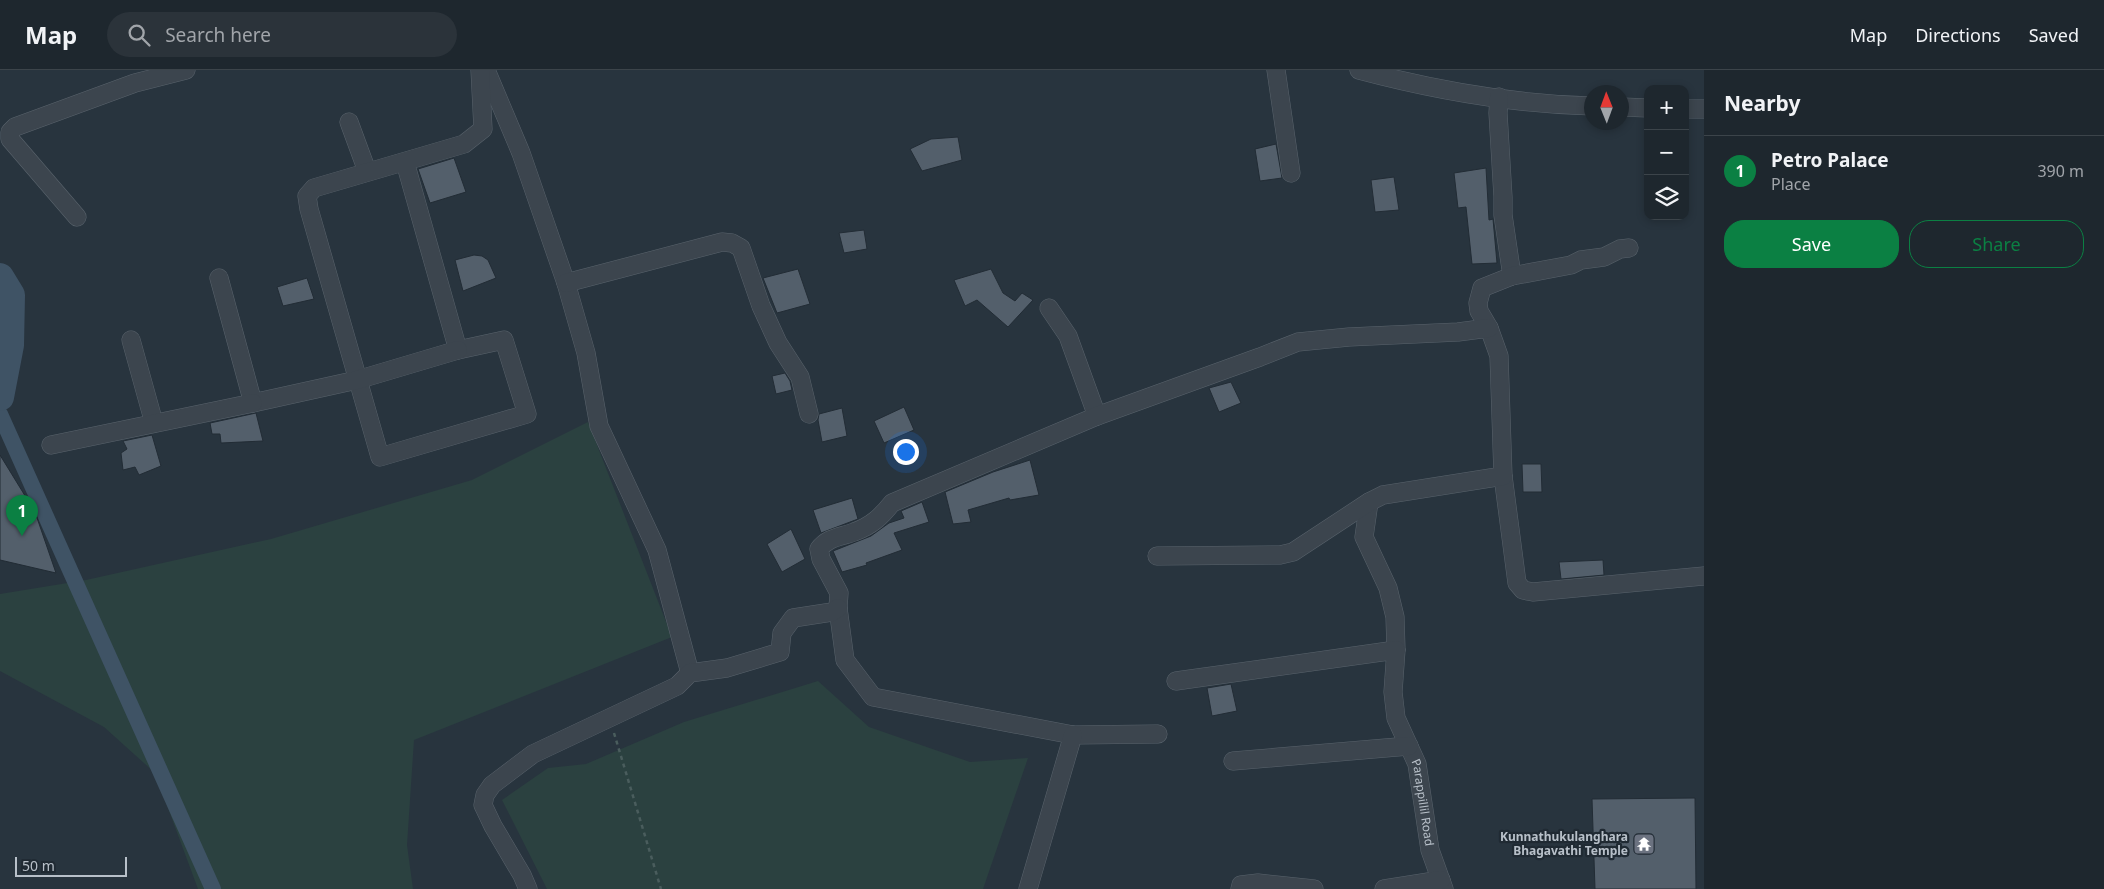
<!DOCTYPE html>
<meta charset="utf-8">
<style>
body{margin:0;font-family:"Noto Sans",sans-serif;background:#2b333a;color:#f1f3f6}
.controls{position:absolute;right:15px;top:15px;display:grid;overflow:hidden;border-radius:10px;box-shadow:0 2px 8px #0003}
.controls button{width:45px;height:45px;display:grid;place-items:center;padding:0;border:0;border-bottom:1px solid #3c444a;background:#1e272e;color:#f1f3f6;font:25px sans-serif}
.compass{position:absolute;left:1584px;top:15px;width:45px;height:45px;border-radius:50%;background:#1e272e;box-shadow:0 2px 8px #0003;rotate:359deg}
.scale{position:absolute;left:15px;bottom:12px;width:112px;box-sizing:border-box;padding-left:5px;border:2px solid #b8c0c9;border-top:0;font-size:14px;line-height:18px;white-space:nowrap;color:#b8c0c9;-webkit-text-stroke:4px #202a33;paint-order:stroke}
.you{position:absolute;left:905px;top:381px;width:18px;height:18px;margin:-12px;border:4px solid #fff;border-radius:50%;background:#1a73e8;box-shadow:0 0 0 8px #1a73e833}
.badge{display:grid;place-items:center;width:32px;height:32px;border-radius:50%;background:#0b8043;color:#fff;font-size:16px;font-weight:700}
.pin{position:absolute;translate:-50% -41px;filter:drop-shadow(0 1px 2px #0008)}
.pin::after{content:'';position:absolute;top:26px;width:18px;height:15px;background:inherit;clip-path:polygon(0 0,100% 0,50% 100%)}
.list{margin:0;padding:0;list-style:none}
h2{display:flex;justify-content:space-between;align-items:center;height:65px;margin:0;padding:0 20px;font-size:21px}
h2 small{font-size:16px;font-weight:400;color:#a1a5aa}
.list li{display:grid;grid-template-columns:32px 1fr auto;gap:15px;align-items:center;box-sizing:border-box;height:70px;padding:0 20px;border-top:1px solid #3c444a}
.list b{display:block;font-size:19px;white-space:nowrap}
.list p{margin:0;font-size:16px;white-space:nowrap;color:#a1a5aa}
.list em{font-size:16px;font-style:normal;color:#a1a5aa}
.actions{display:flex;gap:10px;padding:15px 20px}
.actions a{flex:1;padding:11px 0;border:1px solid #0b8043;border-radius:20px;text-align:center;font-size:18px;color:#0b8043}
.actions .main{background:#0b8043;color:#fff}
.icon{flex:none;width:28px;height:28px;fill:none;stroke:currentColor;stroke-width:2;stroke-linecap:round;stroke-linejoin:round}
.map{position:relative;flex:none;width:1704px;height:819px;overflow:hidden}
header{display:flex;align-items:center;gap:30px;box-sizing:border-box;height:70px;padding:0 25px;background:#1e272e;border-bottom:1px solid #3c444a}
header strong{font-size:24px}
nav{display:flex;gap:28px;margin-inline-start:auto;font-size:18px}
.search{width:350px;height:45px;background:#2b333a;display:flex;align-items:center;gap:12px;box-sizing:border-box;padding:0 18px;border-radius:28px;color:#a1a5aa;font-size:19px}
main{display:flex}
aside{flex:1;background:#1e272e}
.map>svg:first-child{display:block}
.green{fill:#2b4140}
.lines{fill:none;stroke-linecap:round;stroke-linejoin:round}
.canal{stroke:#3f5365;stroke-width:16}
.river{stroke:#3f5365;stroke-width:28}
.building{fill:#535f6b;stroke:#222c35}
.minor-casing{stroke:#59636c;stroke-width:19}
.path{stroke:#4a5d5d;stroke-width:2.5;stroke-dasharray:4 4;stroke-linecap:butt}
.minor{stroke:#3c454e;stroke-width:18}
.labels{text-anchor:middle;stroke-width:4.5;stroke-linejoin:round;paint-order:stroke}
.street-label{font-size:12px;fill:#b8c0c9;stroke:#202a33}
.poi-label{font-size:12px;font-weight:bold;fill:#b8c0c9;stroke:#202a33;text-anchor:end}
</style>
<header>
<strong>Map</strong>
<div class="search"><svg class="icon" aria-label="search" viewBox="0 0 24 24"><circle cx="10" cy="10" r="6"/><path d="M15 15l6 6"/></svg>Search here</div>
<nav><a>Map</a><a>Directions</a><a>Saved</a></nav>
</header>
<main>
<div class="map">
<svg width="1704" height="819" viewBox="0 0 1704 819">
<rect width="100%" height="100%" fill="#28343e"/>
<g class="green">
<polygon points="588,352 672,567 414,670 407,775 413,819 198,819 155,703 104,657 0,601 0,524 86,510 271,469 472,410"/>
<polygon points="818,611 869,657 970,692 1028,688 983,819 547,819 502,730 548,698 586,694 684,652"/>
</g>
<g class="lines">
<polyline class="canal" points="0,344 213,819"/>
<polyline class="river" points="0,207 11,225 10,275 0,327"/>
</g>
<g class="building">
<polygon points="958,67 962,90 922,101 910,79 931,69"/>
<polygon points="1276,74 1282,108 1260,111 1255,79"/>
<polygon points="454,88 466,122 430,133 418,99"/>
<polygon points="1486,98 1489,150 1493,149 1497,193 1472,194 1466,137 1458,138 1454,103"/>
<polygon points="1394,107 1399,140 1375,142 1371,110"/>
<polygon points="864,160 867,179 844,183 839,163"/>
<polygon points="474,185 482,186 488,190 496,208 463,221 455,190"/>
<polygon points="798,199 810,234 777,243 763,208"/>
<polygon points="991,199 1003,223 1015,231 1022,223 1033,230 1008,257 977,230 965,236 954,210"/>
<polygon points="307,208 314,229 283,236 277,217"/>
<polygon points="785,303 790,311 792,320 776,324 772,306"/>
<polygon points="1231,312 1241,333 1219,342 1209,318"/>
<polygon points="904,337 914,360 884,373 874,351"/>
<polygon points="842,338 847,366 822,372 818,350 819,344"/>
<polygon points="256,343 263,371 221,373 220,364 212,364 210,353"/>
<polygon points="152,365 161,396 139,405 135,397 123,400 121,383 127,379 123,371"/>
<polygon points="0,385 35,442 56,503 0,490"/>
<polygon points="1030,390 1039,425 1010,430 1009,428 968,440 971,452 953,454 945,422 993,402"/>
<polygon points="1522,394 1541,394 1542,422 1523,422"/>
<polygon points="852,428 858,449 821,463 813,440"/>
<polygon points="922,432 929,452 894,463 902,480 866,493 867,495 842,502 833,481 871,466 889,453 904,448 901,441"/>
<polygon points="791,459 805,489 782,502 767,474"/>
<polygon points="1603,490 1604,505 1561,509 1559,492"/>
<polygon points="1231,614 1237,641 1212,646 1207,618"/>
<polygon points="1695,728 1696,819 1595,819 1592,729"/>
</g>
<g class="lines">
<g class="minor-casing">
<g id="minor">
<polyline points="486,0 521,83 566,213 586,283 599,356 657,480 690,603"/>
<polyline points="1276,0 1291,103"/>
<path d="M1359,0C1434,20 1514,34 1592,36"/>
<polyline points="1499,27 1498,43 1503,127 1503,145 1512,206"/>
<polyline points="1622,37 1648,38"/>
<polyline points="1685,39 1704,39"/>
<polyline points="349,52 367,101"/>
<polyline points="405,92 458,280 504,270 527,344 380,387 309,139 307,126 314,118 464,74 483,59 480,0"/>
<polyline points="77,147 10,69 10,62 15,57 135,13 186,0"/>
<polyline points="219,208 253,333 357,310 458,280"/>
<polyline points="566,213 722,172 732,173 741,178 761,236 778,273 800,307 809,344"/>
<polyline points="1049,238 1068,266 1097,346"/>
<polyline points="131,270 154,353"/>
<polyline points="51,375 253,333"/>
<polyline points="1503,406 1517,513 1523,520 1533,522 1704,506"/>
<polyline points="1369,432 1364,467 1388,518 1395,547 1396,580"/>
<polyline points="1157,486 1280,485 1293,482 1369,432 1383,425 1503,406 1499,286 1489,258 1479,241 1478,233 1482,218 1512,206 1571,195 1581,190 1604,187 1620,179 1629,178"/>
<path id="s1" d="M1176,611L1396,580L1393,622L1396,648L1417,694L1430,780L1444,819"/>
<path d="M1158,664L1073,665L873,627L845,590L838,538L839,523L821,489L819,479C828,467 841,467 854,462C871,456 881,447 892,433L1097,346L1260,287L1298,272L1349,267L1458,262L1489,258"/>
<polyline points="1233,691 1409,676"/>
<polyline points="528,819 522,805 493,756 483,735 485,725 492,715 533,684 677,616 690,603 727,598 780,582 782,563 793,548 832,542 838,538"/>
<polyline points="1028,819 1073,665"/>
<polyline points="1240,819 1241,815 1258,813 1314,819"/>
<polyline points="1384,819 1441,810"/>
</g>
</g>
<polyline class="path" points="614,663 661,819"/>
<use href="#minor" class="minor"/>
</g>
<defs>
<g id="temple-square" transform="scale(1.125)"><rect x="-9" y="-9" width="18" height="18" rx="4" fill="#6b7280" stroke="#202a33"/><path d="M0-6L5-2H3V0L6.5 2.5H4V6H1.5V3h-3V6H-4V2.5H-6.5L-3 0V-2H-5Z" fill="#fff"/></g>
</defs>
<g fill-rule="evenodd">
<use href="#temple-square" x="1644" y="774"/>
</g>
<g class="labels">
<g class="street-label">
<text dy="4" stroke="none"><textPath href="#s1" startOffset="380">Parappillil Road</textPath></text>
</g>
<g class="poi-label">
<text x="1628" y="771">Kunnathukulanghara<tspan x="1628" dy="14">Bhagavathi Temple</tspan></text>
</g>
</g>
</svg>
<div class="controls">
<button>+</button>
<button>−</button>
<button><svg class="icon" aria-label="layers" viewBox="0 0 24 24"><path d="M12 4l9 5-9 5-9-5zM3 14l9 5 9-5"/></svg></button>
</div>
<svg class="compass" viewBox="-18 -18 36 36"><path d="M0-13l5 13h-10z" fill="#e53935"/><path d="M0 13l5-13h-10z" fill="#a1a5aa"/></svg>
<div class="scale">50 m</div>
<div class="you"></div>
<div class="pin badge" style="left:22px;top:466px">1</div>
</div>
<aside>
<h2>Nearby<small></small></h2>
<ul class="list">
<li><span class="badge">1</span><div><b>Petro Palace</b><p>Place</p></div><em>390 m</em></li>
</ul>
<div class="actions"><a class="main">Save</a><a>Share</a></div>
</aside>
</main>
